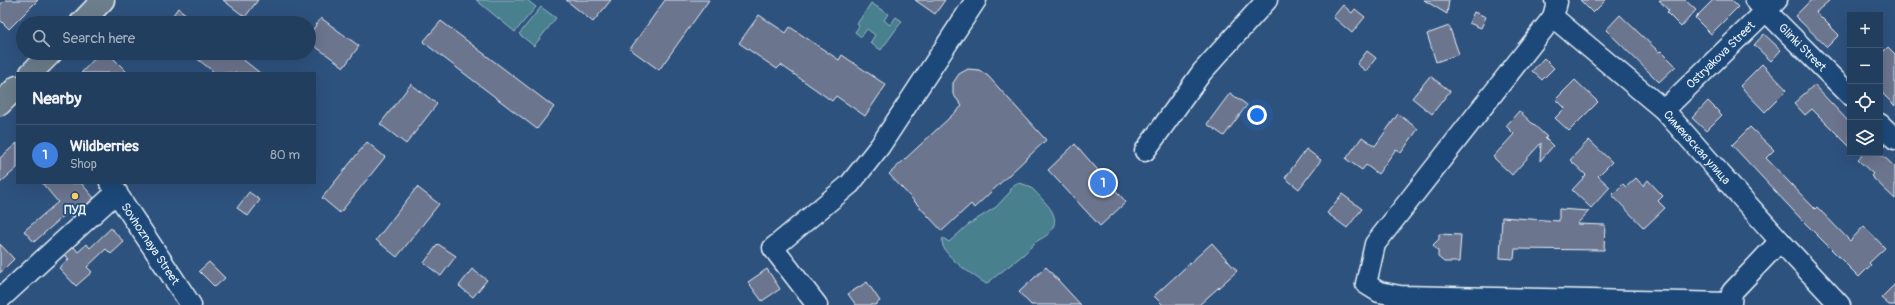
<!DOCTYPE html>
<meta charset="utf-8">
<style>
body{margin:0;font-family:Pangolin,sans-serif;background:#2e4967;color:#f1f3f6}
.controls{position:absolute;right:12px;top:12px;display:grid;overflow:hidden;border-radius:0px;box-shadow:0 4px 16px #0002}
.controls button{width:36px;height:36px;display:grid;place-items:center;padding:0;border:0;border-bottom:1px solid #3f5773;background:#223e5e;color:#f1f3f6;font:20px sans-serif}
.you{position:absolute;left:1257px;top:115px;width:14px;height:14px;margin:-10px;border:3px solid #fff;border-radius:50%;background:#1a73e8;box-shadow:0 0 0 6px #1a73e833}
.badge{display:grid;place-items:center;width:26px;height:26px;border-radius:50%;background:#8bbbb9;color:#fff;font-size:13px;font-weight:700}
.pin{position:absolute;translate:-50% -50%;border:2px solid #fff;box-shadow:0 1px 4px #0006}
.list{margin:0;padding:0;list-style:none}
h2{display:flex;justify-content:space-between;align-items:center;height:52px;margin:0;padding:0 16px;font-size:17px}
h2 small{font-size:13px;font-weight:400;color:#a2aebc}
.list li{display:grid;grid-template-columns:26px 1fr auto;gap:12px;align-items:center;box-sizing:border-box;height:60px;padding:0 16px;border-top:1px solid #3f5773}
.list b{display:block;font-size:15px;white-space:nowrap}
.list p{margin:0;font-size:13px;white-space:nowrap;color:#a2aebc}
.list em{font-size:13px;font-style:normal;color:#a2aebc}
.icon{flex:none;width:22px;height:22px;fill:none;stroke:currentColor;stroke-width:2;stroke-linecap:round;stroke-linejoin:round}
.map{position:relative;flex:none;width:1895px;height:305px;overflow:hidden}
.search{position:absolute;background:#223e5e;box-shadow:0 4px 16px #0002;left:16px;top:16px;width:300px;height:44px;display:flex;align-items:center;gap:10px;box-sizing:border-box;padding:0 14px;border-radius:22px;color:#a2aebc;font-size:15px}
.panel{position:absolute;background:#223e5e;box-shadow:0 4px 16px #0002;left:16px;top:72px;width:300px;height:112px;border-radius:0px}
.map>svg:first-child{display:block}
.green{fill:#4a808e;stroke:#99b8c3}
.building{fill:#6c748e;stroke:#e8f1f8}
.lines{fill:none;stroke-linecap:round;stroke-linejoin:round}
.minor-casing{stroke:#e8f1f8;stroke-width:23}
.major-casing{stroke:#e8f1f8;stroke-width:25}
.minor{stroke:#1f4a7a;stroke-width:20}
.major{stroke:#6c7d8c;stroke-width:22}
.poi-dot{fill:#ffd166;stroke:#1f4a7a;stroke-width:1.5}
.labels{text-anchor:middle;stroke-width:3.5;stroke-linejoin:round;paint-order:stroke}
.street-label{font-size:12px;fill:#e8f1f8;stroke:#1f4a7a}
.poi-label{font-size:12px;font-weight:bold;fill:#e8f1f8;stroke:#1f4a7a}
</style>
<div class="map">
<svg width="1895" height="305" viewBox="0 0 1895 305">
<rect width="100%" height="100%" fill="#2e527e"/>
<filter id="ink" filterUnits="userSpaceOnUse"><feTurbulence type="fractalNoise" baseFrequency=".025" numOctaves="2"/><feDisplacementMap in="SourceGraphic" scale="8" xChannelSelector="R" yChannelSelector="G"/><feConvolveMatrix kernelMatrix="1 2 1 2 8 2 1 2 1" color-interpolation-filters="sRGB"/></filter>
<g filter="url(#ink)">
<g class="green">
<polygon points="476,0 527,0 536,7 515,32"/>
<polygon points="871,3 888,14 884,20 890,25 896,17 902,21 881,50 870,43 875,35 867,29 861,37 855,32 859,26 857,24"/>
<polygon points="541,7 556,18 534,46 519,34"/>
<path d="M1017,183C1031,184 1035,192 1044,201C1052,210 1059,219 1051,231C1048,236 1041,238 1036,242C1031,246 1028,251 1023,255C1011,265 998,274 986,284C975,276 936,253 943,238L949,242L969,224L996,207L1010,192L1012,186Z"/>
</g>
<g class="building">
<polygon points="5,0 38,0 9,29 0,20 0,5"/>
<polygon points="223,0 258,0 245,17"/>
<polygon points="566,0 611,0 593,22"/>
<polygon points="665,0 709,0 659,70 630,49"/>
<polygon points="915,0 945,0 935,14"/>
<polygon points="1424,0 1449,0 1447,14"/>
<polygon points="1580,0 1606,0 1593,13"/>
<polygon points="1659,0 1685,0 1696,10 1681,27 1667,13 1669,11"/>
<polygon points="1713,0 1731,0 1738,7 1711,34 1695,18"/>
<polygon points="1811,0 1830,0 1816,12 1839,35 1827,47 1795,16"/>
<polygon points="1343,5 1352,13 1355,9 1365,17 1352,33 1333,17"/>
<polygon points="178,8 197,23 167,23"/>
<polygon points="1474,12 1486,17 1481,28 1469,23"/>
<polygon points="759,15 786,33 790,27 839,60 842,55 886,85 865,116 836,96 832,101 781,65 777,69 739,43"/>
<polygon points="1620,15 1659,52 1661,51 1676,66 1659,82 1606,30"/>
<polygon points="321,18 359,46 344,67 309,42 309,35"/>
<polygon points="441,21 554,107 537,129 423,42"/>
<polygon points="1449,26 1459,54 1436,62 1427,34"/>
<polygon points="1764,34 1781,50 1771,61 1754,45"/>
<polygon points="1888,47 1895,54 1895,106 1880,91 1880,55"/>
<polygon points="1367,51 1376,58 1366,71 1357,64"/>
<polygon points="100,53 108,53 128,73 81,73"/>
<polygon points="190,53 235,53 260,73 215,73"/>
<polygon points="1544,58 1554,68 1542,80 1532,71"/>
<polygon points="1762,64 1787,90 1765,112 1740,86"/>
<polygon points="968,69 979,70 988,76 1046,140 974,208 971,204 942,231 889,174 962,106 953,94 953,83 959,74"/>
<polygon points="1430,76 1450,91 1432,114 1412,98"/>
<polygon points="1575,80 1598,102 1569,131 1555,118 1565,108 1556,99"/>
<polygon points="411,84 437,104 406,144 380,124"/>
<polygon points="1814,85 1850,123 1850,147 1812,109 1805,115 1794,103"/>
<polygon points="1230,93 1247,105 1224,136 1207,124"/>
<polygon points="1708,101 1722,115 1706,131 1692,118"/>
<polygon points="1519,111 1547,137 1545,138 1553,146 1540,161 1541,143 1512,175 1493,157 1514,134 1506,126"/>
<polygon points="1398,114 1418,129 1401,153 1396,149 1378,174 1366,165 1362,170 1346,159 1362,137 1375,146"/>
<polygon points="1750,127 1774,150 1766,158 1815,209 1817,207 1850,241 1864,226 1885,248 1869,263 1871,265 1859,277 1803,221 1732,145"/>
<polygon points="1589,140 1612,162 1598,176 1610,187 1591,208 1572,190 1586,175 1570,160"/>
<polygon points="367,142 385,157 340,213 322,198"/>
<polygon points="17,143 17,168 0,183 0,158"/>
<polygon points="1075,144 1126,202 1100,226 1048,170"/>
<polygon points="1306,149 1321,160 1299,189 1285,178"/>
<polygon points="1864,153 1880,153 1895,167 1895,199 1871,176 1873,174 1858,160"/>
<polygon points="1636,178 1643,186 1648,180 1663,196 1658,201 1665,208 1644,228 1612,195 1623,184 1626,187"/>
<polygon points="42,183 81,183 94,198 72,218 67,213 34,242 24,231 58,202"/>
<polygon points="417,187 439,204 397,257 376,240"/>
<polygon points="249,192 260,200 248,216 237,208"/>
<polygon points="1342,194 1362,209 1347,228 1327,213"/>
<polygon points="1559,209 1589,211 1577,224 1605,225 1604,250 1515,249 1514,259 1500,258 1502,217 1559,221"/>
<polygon points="111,228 124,242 111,254 106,249 87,267 92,272 76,286 59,268 69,259 65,255 74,247 78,252 87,244 90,248"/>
<polygon points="1439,234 1461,235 1459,262 1444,262 1438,257 1438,251 1433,245 1439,239"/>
<polygon points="1212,243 1237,271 1199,305 1163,305 1154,296"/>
<polygon points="0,244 14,259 0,273"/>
<polygon points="438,244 456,256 441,276 424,263"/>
<polygon points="209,262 225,278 215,287 199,271"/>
<polygon points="1046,267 1081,305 1031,305 1019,292"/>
<polygon points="472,269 487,280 473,297 459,286"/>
<polygon points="767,269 780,289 762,301 748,282"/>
<polygon points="867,282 880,301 875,305 856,305 848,294"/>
<polygon points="1895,284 1895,305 1889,305 1881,298"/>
</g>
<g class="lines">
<g class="minor-casing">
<g id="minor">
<path id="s1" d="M1555,0L1557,2L1553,17L1664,110L1780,241L1840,305"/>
<path id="s2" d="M1755,0L1850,95"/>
<polyline points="1553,17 1375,244 1366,284 1379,292 1400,296 1731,303 1732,292 1780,241"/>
<path id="s3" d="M1664,110L1777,0"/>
<polyline points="1880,124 1895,139"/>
<polyline points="1145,151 1202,72 1267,0"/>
<path id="s4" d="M110,183L191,305"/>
<polyline points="0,299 117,192"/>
<polyline points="817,305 773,248 850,184 880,146 976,0"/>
</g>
</g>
<g class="major-casing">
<g id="major">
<polyline points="81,23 103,0"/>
<polyline points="31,73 51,53"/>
<polyline points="0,104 17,87"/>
</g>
</g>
<use href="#minor" class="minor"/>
<use href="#major" class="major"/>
</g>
</g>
<circle class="poi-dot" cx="75" cy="196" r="4"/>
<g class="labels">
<g class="street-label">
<text dy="4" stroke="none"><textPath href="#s2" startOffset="67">Glinki Street</textPath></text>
<text dy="4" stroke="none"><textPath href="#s3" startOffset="79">Ostryakova Street</textPath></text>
<text dy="4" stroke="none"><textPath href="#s1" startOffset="213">Симеизская улица</textPath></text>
<text dy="4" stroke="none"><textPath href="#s4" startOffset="73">Sovhoznaya Street</textPath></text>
</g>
<g class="poi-label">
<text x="75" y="214">ПУД</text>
</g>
</g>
</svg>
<div class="controls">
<button>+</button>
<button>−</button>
<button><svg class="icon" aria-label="locate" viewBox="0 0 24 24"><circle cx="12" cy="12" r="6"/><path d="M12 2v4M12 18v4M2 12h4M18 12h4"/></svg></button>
<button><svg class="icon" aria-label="layers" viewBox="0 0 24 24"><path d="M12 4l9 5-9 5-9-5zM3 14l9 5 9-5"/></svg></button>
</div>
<div class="you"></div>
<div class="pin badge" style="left:1103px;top:183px;background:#3f7fe0">1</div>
<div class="search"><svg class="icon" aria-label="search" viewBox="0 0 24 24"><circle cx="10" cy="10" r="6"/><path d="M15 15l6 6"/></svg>Search here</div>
<section class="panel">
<h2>Nearby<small></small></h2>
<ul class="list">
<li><span class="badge" style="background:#3f7fe0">1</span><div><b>Wildberries</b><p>Shop</p></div><em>80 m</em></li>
</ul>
</section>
</div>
